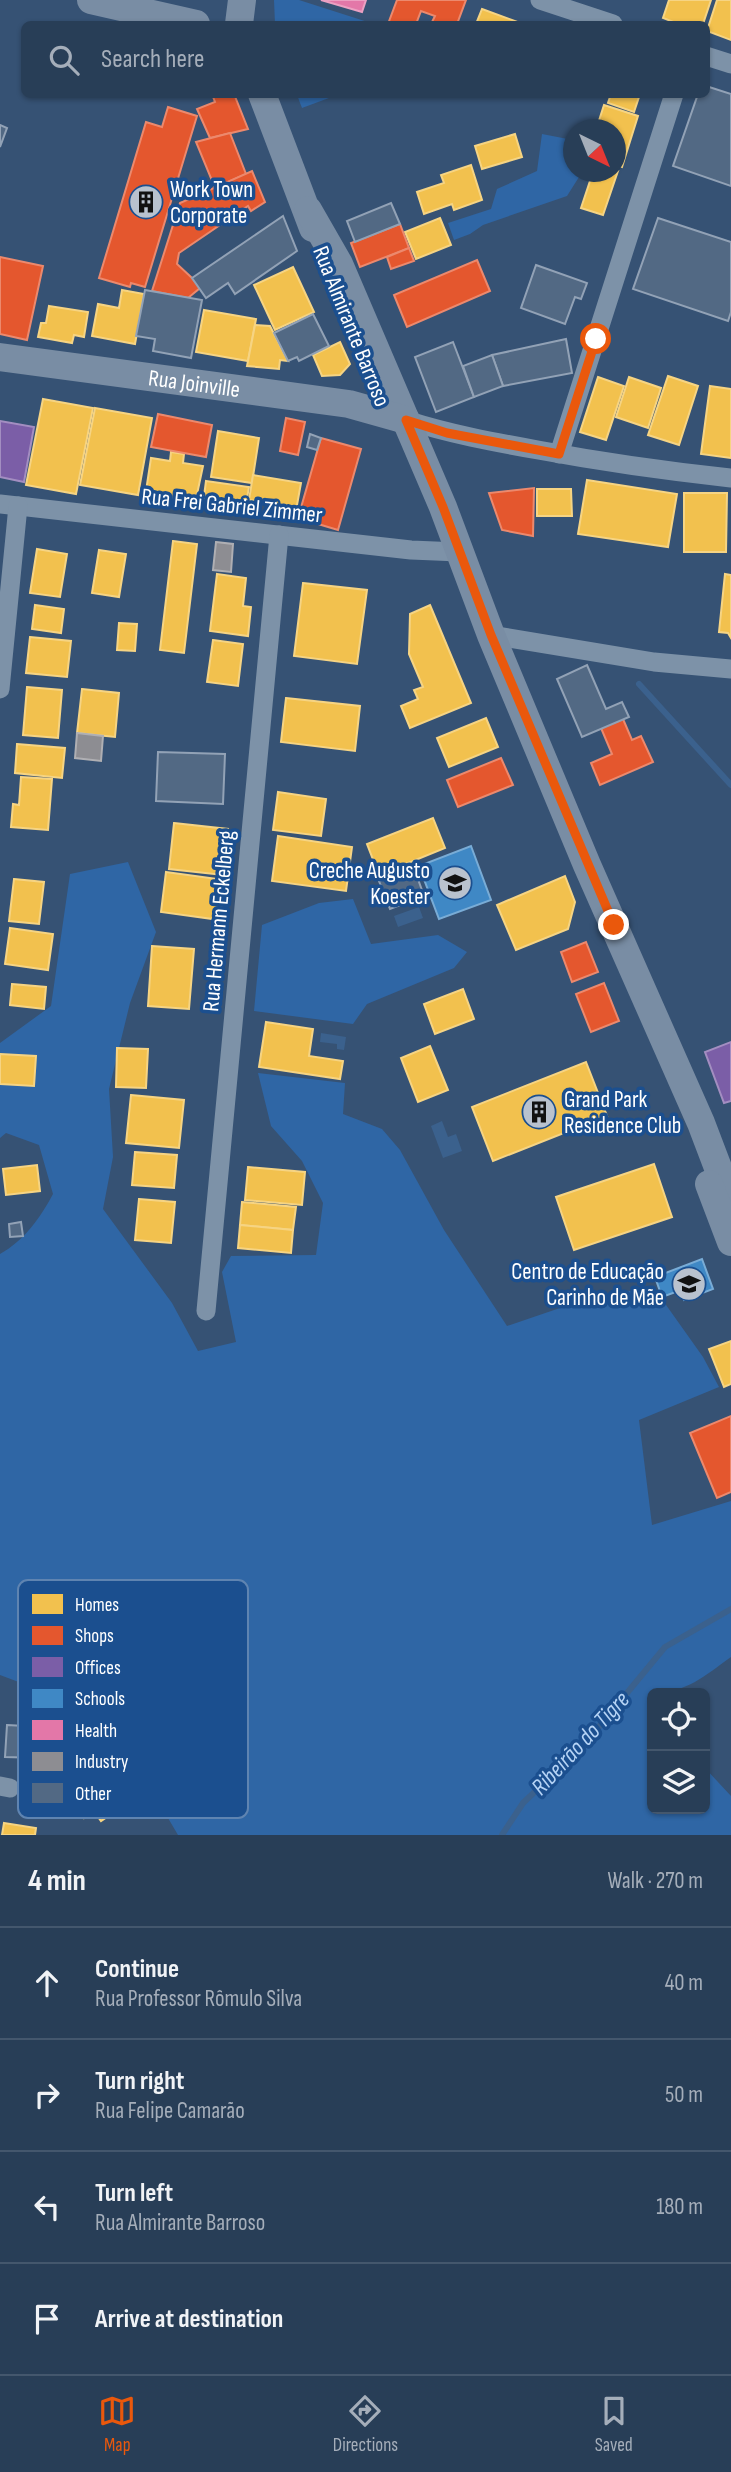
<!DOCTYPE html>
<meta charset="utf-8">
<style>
body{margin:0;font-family:"Sofia Sans Condensed",sans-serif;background:#344961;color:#f1f3f6}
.controls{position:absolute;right:21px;bottom:21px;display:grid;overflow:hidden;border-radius:10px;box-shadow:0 2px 5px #0004}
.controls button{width:63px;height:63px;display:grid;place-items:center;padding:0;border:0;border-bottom:2px solid #44576d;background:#283e57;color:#f1f3f6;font:35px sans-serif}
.compass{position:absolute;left:563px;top:119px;width:63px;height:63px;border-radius:50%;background:#283e57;box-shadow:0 2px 5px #0004;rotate:137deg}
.stop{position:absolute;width:21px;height:21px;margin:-16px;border:5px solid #ea580c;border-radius:50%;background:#fff}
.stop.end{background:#ea580c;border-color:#fff;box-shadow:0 2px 7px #0008}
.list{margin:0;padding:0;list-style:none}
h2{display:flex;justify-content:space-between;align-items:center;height:91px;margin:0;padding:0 28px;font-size:30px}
h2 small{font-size:23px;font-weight:400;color:#a5aeba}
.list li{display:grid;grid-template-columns:46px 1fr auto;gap:21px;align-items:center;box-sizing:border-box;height:112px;padding:0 28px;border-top:2px solid #44576d}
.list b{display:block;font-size:26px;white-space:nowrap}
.list p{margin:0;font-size:23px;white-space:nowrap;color:#a5aeba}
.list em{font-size:23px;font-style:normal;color:#a5aeba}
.icon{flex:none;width:38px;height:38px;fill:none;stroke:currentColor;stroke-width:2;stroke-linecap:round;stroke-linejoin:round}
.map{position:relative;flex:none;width:731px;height:1835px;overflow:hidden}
.search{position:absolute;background:#283e57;box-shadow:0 2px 5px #0004;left:21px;right:21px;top:21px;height:77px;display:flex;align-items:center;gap:18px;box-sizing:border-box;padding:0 24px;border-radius:10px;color:#a5aeba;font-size:26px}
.sheet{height:539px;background:#283e57}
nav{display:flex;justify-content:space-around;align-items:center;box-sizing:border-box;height:98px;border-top:2px solid #44576d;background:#283e57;font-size:19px;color:#a5aeba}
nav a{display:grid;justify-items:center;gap:4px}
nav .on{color:#ea580c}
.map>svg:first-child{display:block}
.green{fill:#2f66a5}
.water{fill:#3b618d}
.homes{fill:#f2c14e;stroke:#f6d483;stroke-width:2}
.shops{fill:#e4572e;stroke:#ec896d;stroke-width:2}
.offices{fill:#7b5ea7;stroke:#a38ec1;stroke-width:2}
.schools{fill:#3f88c5;stroke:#79acd6;stroke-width:2}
.health{fill:#e377a8;stroke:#eba0c2;stroke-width:2}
.industry{fill:#8d8d92;stroke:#afafb3;stroke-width:2}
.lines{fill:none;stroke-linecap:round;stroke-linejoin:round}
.stream{stroke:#3b618d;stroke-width:6}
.building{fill:#526984;stroke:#92a2b6;stroke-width:2}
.minor{stroke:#7d92a8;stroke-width:19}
.secondary{stroke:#798da4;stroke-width:28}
.route{stroke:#ea580c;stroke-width:9}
.labels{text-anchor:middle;stroke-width:7;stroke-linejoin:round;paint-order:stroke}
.poi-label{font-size:23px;fill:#fff;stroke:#1b4f8f;text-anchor:start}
.street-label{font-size:23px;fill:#fff;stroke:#1b4f8f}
.water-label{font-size:24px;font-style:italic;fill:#b5d3f5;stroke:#1b4f8f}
.key{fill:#1b4f8f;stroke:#5f84b1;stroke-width:2}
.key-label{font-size:19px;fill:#fff}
</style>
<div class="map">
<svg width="731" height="1835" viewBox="0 0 731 1835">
<rect width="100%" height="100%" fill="#365274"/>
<g class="green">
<polygon points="274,0 299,0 374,24 275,24"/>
<polygon points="297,95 337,95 302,108"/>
<polygon points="542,134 573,140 574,172 579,172 579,177 567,196 483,225 470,234 454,240 448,223 491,209 497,189 537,171"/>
<path d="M128,862L156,932L130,1003L109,1089L113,1157L103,1209L172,1303L198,1351L236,1342L222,1272L231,1256L316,1255L323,1203L302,1161L271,1126L258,1073L345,1083L343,1114L382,1129L400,1150L444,1230L507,1326L598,1295L654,1288L703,1357L719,1387L639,1420L652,1525L731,1501V1657C704,1676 687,1693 652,1693V1702L648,1704L652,1714V1809H705V1768L731,1796V1835H178L115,1728C103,1734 95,1732 82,1732C72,1733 64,1736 54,1736L48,1693L0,1675V1254C25,1240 40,1218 53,1194L39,1145L6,1133L0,1138V1043L51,1006L70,874Z"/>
<polygon points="353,899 371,944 438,935 467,952 454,968 367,1004 353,1024 254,1011 262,925 319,903"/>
</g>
<g class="water">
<polygon points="419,907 423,918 398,927 394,916"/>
<polygon points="321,1033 346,1037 344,1050 337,1049 337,1044 320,1042"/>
<polygon points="442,1121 448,1137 456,1134 462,1151 443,1158 431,1126"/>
</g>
<g class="homes">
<polygon points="669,0 711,0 703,24 676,24 676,23 663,18"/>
<polygon points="717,0 731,0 731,40 707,31"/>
<polygon points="482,9 523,24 476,24"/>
<polygon points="611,94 640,94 634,112 608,103"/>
<polygon points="604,105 638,116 622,167 616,165 616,130 596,130"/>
<polygon points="515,134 522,157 482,169 475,146"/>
<polygon points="471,165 482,200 454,210 452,204 424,214 417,192 444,183 441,175"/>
<polygon points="618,171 603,215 581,208 593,172"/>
<polygon points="440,218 451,245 416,259 405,232"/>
<polygon points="293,267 314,312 275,330 254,285"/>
<polygon points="122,290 144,294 135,344 92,336 98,304 119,308"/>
<polygon points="49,306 88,312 84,337 74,335 72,343 38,337 41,323 46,323"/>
<polygon points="204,310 256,319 248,361 196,352"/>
<polygon points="255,325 270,326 288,361 280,360 279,369 247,366"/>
<polygon points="340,342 350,364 340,375 322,376 313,355"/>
<polygon points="668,376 698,386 679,445 648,435"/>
<polygon points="598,377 624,386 606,440 580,432"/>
<polygon points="629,377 661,388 648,428 616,417"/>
<polygon points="710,386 731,389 731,458 701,454"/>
<polygon points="43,399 93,408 76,494 26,485"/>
<polygon points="95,408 152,418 138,495 80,485"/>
<polygon points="218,431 259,438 252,483 211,477"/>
<polygon points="171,452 184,454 183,463 203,466 196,499 177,496 177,499 164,497 164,493 146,491 151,458 170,461"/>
<polygon points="253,475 301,483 295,516 271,512 272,503 249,500"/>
<polygon points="587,480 677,494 668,547 578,534"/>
<polygon points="206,481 249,487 245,510 203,504"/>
<polygon points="537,489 571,489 572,516 537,516"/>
<polygon points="684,493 727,493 726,552 684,552"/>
<polygon points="173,541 197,544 184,653 160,650"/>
<polygon points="37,549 67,554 60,597 30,593"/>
<polygon points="99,550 126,554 119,597 92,593"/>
<polygon points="217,574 246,578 243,606 251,607 248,636 210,631"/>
<polygon points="725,574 731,575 731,638 728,633 719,632"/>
<polygon points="303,583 367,590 357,664 294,656"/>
<polygon points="35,605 64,609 61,633 32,629"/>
<polygon points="430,605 471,703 410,728 401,706 418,699 414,690 423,687 409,654 410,614"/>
<polygon points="119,623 137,624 135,651 117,650"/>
<polygon points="30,637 71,641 67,677 26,673"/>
<polygon points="213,640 243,644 238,686 207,682"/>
<polygon points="27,687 62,690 58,738 23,735"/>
<polygon points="82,689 119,693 115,737 77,733"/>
<polygon points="286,698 360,706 355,751 281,742"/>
<polygon points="486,718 498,747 449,767 437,738"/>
<polygon points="17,744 65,748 62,778 15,773"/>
<polygon points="21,777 52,779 48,830 11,827 13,804 19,805"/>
<polygon points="278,792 326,799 321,836 273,830"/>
<polygon points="433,818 445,848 379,875 367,844"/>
<polygon points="174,823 228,829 223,875 169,869"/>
<polygon points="278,836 352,847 346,891 272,881"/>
<polygon points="166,872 225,880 220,920 161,912"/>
<polygon points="565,876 575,902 568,929 516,950 497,905"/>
<polygon points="14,879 44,882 39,924 9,921"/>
<polygon points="10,928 53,934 48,970 5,964"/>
<polygon points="152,946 194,949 189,1009 148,1006"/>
<polygon points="12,984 46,987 44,1009 10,1005"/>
<polygon points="463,989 474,1019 435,1034 424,1004"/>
<polygon points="266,1022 313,1029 309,1056 343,1061 340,1079 259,1067"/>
<polygon points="430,1046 448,1090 418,1102 401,1058"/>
<polygon points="117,1048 148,1049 146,1088 116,1087"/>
<polygon points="0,1054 36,1056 34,1086 0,1084"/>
<polygon points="586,1062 607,1116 493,1161 472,1107"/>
<polygon points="131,1095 184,1100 179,1148 126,1143"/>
<polygon points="135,1152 177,1155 174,1188 132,1185"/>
<polygon points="654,1164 672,1217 574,1250 556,1197"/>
<polygon points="37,1165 40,1191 6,1195 3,1169"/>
<polygon points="248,1167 305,1172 302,1205 245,1200"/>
<polygon points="139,1199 175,1202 171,1243 135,1240"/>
<polygon points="242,1202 296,1207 293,1230 240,1225"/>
<polygon points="240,1225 293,1230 291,1253 238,1248"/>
<polygon points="731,1341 731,1384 724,1387 709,1349"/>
<polygon points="85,1744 117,1792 114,1794 123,1806 101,1821 94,1811 84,1818 59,1781 74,1770 65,1757"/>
<polygon points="4,1823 36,1828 35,1835 2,1835"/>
</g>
<g class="shops">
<polygon points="397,0 466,0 457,24 431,24 435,16 421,11 416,24 388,24"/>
<polygon points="212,94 234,94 248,129 210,138 197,109 215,102"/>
<polygon points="168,107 197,116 145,287 131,283 130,287 99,278 146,122 162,127"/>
<polygon points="230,133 246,174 215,188 196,142"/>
<polygon points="252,171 265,202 251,211 248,206 179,253 177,264 192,278 200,288 188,298 152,291 180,203"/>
<polygon points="400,224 409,248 360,267 351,243"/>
<polygon points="409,248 414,261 391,269 387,257"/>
<polygon points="0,257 43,266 27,340 0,334"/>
<polygon points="477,260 490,291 407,327 394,295"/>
<polygon points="158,414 212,425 206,457 151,447"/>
<polygon points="286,418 305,422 298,455 280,451"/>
<polygon points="321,438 361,449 338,530 298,518"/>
<polygon points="534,488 533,536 502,530 489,493"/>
<polygon points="623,719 632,740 641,736 653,762 600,785 591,763 612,754 601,728"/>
<polygon points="501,758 513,785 458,807 447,780"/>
<polygon points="586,942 598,972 572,982 561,952"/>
<polygon points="604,983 619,1021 591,1032 576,994"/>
<polygon points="731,1416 731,1492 717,1498 690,1433"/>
</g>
<g class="offices">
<polygon points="0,421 34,427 24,482 0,477"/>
<polygon points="731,1042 731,1101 724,1103 705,1052"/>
</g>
<g class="schools">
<polygon points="471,846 491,900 439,919 419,866"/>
<polygon points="702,1259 713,1289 684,1300 681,1290 662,1297 655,1277"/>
</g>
<polygon class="health" points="321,0 366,0 362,12"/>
<g class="industry">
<polygon points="216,542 233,544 231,572 213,570"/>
<polygon points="77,733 103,736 101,761 75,758"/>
</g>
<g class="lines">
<g class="stream">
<polyline points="639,684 731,785"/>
<polyline points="502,1835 523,1803 584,1745 665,1647 731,1609"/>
</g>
</g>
<g class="building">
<polygon points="706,86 731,94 731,186 673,166 698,94 706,94"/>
<polygon points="0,125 7,128 0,147"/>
<polygon points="391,203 400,224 355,242 347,221"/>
<polygon points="283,216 297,251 235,294 228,283 206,298 192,278"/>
<polygon points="658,218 731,242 731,312 728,321 633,289"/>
<polygon points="536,265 587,283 581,299 575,297 565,324 521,308"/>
<polygon points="145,290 202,300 191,358 153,351 155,339 136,336"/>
<polygon points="313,314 329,346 299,361 297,357 288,361 274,333"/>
<polygon points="566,339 572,373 503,386 492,355"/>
<polygon points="453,342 474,397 436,412 415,357"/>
<polygon points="492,355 503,386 474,397 463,366"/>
<polygon points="310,434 321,438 317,450 307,447"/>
<polygon points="587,665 606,709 622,702 629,717 582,737 557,679"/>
<polygon points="158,752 225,754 223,804 156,801"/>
<polygon points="414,868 424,896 390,909 379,881"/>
<polygon points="21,1222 23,1236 10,1237 9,1224"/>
<polygon points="7,1725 43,1727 41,1758 5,1757"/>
</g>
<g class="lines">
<g class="minor">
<polyline points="540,0 613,24"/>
<polyline points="706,56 731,64"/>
<path d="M406,420C450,434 493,442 538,450C602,462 666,471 731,478"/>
<polyline points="559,454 674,94"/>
<polyline points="0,504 411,550 459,552"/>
<polyline points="491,635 654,662 731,669"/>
<polyline points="0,689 18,506"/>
<polyline points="206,1311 279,535"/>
<polyline points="0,1786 10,1788"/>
</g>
<g class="secondary">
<polyline points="91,0 196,24"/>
<polyline points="239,24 242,0"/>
<polyline points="262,94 313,228"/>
<polyline points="308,210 339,264 443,507 491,635 587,865 701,1123 731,1202"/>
<path id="s1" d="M0,357L349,404L406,420"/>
<polyline points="709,1184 731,1242"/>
</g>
</g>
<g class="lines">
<polyline class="route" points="596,339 559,454 447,433 406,420 443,507 491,635 614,925"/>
</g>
<defs>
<g id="building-disc" transform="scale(1.75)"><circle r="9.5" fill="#b9c2ce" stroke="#1b4f8f"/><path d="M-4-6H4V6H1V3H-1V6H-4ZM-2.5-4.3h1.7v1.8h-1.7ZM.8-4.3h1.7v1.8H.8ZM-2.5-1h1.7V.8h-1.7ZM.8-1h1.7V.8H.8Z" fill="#111"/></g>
<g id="school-disc" transform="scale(1.75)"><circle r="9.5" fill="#b9c2ce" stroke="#1b4f8f"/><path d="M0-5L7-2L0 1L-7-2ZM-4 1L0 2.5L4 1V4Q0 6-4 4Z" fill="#111"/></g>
</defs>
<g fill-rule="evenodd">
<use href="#building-disc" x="146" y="202"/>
<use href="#school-disc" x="455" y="883"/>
<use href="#building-disc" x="539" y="1112"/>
<use href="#school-disc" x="689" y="1284"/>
</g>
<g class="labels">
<g class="poi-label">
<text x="170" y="197">Work Town<tspan x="170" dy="26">Corporate</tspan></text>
<text x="430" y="878" text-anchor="end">Creche Augusto<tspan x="430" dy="26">Koester</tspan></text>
<text x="564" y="1107">Grand Park<tspan x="564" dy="26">Residence Club</tspan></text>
<text x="664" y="1279" text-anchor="end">Centro de Educação<tspan x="664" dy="26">Carinho de Mãe</tspan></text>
</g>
<g class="street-label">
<text transform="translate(352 326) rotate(68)" y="8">Rua Almirante Barroso</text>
<text dy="8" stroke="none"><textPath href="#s1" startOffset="196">Rua Joinville</textPath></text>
<text transform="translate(232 505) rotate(6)" y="8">Rua Frei Gabriel Zimmer</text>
<text transform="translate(218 921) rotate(-85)" y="8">Rua Hermann Eckelberg</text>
</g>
<g class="water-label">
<text transform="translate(580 1743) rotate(-47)" y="8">Ribeirão do Tigre</text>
</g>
</g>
<rect x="18" y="1580" width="230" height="238" rx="10" class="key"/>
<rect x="32" y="1594" width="31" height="20" fill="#f2c14e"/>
<rect x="32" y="1626" width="31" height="19" fill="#e4572e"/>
<rect x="32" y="1657" width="31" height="20" fill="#7b5ea7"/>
<rect x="32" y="1689" width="31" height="19" fill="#3f88c5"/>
<rect x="32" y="1720" width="31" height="20" fill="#e377a8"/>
<rect x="32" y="1752" width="31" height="19" fill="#8d8d92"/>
<rect x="32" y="1783" width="31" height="20" fill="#526984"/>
<g class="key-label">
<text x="75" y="1611">Homes</text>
<text x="75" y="1642">Shops</text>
<text x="75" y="1674">Offices</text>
<text x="75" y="1705">Schools</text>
<text x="75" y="1737">Health</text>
<text x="75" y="1768">Industry</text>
<text x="75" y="1800">Other</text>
</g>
</svg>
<div class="controls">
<button><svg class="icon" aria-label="locate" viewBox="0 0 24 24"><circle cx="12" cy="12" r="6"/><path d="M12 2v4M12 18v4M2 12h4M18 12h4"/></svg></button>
<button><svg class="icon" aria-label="layers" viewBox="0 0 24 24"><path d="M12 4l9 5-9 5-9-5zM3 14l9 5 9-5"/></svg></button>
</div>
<svg class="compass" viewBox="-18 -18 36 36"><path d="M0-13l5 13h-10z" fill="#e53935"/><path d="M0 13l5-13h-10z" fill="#a5aeba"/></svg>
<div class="stop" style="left:596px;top:339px"></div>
<div class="stop end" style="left:614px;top:925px"></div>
<div class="search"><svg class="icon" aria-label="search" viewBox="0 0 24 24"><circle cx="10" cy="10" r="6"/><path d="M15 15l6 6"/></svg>Search here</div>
</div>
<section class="sheet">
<h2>4 min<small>Walk · 270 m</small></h2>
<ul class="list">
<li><svg class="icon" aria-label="ahead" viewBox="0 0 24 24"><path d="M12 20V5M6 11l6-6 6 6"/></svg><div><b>Continue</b><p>Rua Professor Rômulo Silva</p></div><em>40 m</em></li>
<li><svg class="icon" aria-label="right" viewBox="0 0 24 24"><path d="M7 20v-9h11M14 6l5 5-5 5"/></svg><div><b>Turn right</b><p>Rua Felipe Camarão</p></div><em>50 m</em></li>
<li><svg class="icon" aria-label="left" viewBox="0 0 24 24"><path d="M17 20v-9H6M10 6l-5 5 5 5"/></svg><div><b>Turn left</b><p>Rua Almirante Barroso</p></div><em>180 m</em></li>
<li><svg class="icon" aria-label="arrive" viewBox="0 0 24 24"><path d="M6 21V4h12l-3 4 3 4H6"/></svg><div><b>Arrive at destination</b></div></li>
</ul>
</section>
<nav>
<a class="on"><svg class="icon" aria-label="map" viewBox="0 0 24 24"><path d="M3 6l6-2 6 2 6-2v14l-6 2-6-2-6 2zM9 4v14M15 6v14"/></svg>Map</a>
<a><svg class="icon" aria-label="directions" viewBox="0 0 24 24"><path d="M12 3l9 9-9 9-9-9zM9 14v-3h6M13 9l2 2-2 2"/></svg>Directions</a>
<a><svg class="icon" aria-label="saved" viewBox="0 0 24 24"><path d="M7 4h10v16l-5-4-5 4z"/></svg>Saved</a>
</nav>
